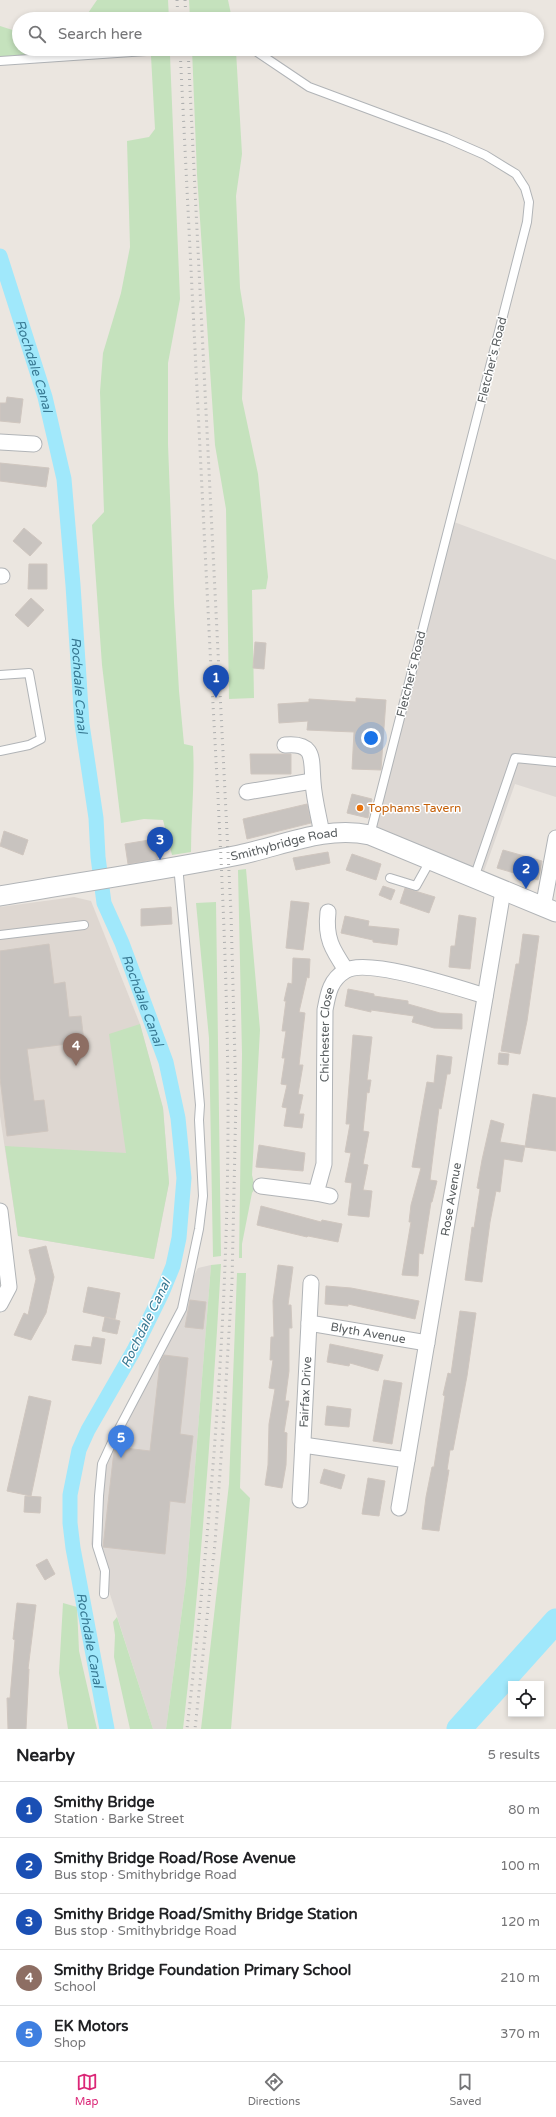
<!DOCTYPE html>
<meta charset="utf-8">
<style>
body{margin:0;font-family:"Varela Round",sans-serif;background:#f2f2f2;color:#202124}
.controls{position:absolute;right:12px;bottom:12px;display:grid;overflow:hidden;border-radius:0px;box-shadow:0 2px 6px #0003}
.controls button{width:36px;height:36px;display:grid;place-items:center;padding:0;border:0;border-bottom:1px solid #e0e0e0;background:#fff;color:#202124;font:20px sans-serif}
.you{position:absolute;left:371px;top:738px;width:14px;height:14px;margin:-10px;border:3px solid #fff;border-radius:50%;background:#1a73e8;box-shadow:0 0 0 6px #1a73e833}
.badge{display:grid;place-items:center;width:26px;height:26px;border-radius:50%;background:#db2777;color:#fff;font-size:13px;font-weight:700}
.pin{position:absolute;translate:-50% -33px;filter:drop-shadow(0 1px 2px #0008)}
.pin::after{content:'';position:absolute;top:21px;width:14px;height:12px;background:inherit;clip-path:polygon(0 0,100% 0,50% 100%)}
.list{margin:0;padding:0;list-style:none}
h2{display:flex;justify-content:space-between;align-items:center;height:52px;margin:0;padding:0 16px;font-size:17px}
h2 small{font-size:13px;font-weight:400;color:#757577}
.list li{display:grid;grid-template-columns:26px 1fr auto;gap:12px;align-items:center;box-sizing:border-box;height:56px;padding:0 16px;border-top:1px solid #e0e0e0}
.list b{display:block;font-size:15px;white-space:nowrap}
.list p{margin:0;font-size:13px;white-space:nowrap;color:#757577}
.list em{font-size:13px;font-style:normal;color:#757577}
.icon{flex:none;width:22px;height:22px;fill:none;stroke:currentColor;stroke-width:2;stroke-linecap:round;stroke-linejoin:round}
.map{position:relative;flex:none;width:556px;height:1729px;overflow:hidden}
.search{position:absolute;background:#fff;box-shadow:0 2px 6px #0003;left:12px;right:12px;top:12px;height:44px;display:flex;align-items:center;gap:10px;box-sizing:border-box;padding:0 14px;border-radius:22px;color:#757577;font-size:15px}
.sheet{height:332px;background:#fff}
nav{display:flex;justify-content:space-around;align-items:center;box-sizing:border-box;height:56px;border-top:1px solid #e0e0e0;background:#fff;font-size:11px;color:#757577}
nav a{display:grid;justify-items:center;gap:2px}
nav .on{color:#db2777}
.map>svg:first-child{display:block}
.industrial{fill:#ddd8d4}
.education{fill:#ded7d1}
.green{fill:#c5e2bd}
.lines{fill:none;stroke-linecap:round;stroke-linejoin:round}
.canal{stroke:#a0e8fb;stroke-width:15}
.river{stroke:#a0e8fb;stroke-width:25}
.building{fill:#c8c3bf;stroke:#cfc6bf}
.service-casing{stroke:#b1b4b7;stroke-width:10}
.minor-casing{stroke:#b1b4b7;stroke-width:17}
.tertiary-casing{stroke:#b1b4b7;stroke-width:21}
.service{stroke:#fff;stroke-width:8}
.minor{stroke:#fff;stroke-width:15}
.tertiary{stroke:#fff;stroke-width:19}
.rail{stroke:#afb0b0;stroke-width:3;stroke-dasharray:1 5;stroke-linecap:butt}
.food-dot{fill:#e8710a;stroke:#fff;stroke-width:1.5}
.labels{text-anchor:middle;stroke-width:3;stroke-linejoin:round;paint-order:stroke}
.street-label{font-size:12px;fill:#595e60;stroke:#fff}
.food-label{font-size:12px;fill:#c56008;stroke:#fff;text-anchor:start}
.water-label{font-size:13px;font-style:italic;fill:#377892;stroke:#fff}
</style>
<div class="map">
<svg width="556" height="1729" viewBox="0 0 556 1729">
<rect width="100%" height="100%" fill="#ebe6e0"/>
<g class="industrial">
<polygon points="454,522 556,560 556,797 515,784 482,877 374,833"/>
<polygon points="211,1265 186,1581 166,1729 153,1729 100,1563 91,1544 99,1460 198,1268"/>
</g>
<polygon class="education" points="74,897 91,901 140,1024 163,1108 169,1183 154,1259 18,1236 0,1116 0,907"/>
<g class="green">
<polygon points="97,0 168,0 169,19 84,19"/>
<polygon points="189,0 228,0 232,19 190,19"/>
<polygon points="0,26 19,32 19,49 87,49 0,57"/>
<polygon points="192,49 212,49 213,54 230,50 236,51 242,154 236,196 240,288 245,319 242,399 258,474 268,577 266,589 252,590 254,698 229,699 226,509 215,445 197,174"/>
<path d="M170,55L180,299L168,363V444L174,603L179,691L184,744L193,746C195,781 191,816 191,852L172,855L163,820L144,819L121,823L102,665L92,525L104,512L100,392L103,353L121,293L130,247L127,141L149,137L155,129L151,56Z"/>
<polygon points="246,869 260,1030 252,1175 255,1188 252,1193 242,1244 242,1258 239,1258 242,1054 238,870"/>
<polygon points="216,902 221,1256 213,1257 209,1038 196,903"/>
<polygon points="140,1024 163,1108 169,1183 154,1259 18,1236 5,1146 126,1153 109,1034"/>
<path d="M221,1264C212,1419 201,1574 183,1729H166L186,1581L211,1265Z"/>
<polygon points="237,1273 246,1273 240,1488 250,1498 231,1729 201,1729 229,1484"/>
<polygon points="63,1603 77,1607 79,1651 97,1729 68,1729 59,1673"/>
<polygon points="117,1617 153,1729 130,1729 114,1657 115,1635 113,1622"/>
</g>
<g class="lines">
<path class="canal" id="s1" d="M0,256L45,397L64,479L73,585L82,724L96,818L98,857L104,903L122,943L166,1062L178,1118L184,1178L179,1238L173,1266L162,1293L134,1350L88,1430L79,1450L70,1495V1523L73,1548L107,1729"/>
<polyline class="river" points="459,1729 556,1621"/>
</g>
<g class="building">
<polygon points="7,397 23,399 20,423 0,421 0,403 6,403"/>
<polygon points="0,463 49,468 46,487 0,481"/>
<polygon points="24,528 42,543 30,556 13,541"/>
<polygon points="29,564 47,564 47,589 28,589"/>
<polygon points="31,598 44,610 28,627 15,615"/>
<polygon points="255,642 266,643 264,669 253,668"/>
<polygon points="356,698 386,700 381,770 352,769 354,732 307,730 308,721 279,723 278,704 309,702 309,699 356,702"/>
<polygon points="250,754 291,754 291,774 251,774"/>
<polygon points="352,794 372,799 368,818 347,813"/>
<polygon points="307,804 311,823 247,839 243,819"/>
<polygon points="4,831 28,840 23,855 0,846"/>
<polygon points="155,839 158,859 128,864 125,844"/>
<polygon points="503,850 542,861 538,880 497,868"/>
<polygon points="328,852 330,863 296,870 293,858"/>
<polygon points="352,854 381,864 376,880 346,870"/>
<polygon points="383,886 395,890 391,900 379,895"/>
<polygon points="405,888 435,897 429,913 400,903"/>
<polygon points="291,901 309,903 303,950 286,948"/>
<polygon points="171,907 172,924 141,926 141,909"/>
<polygon points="459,915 476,918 470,969 449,967 451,946 455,946"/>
<polygon points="345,916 369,921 368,926 399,929 397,945 373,942 373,940 341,933"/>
<polygon points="523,934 539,936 527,1021 520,1054 501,1051 516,964 519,964"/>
<polygon points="49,944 54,984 65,982 69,1017 81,1016 84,1042 27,1049 34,1101 44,1100 48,1131 7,1136 0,1078 0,951"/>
<polygon points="293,958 310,959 309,978 307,977 299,1012 305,1013 299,1065 303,1065 298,1094 303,1095 299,1114 304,1114 302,1128 284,1126 287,1108 282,1107 287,1085 281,1084 285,1058 282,1058 286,1031 282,1031 286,1001 284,1001 288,983 292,984"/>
<polygon points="348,989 374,994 374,996 408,1001 408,1004 440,1013 462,1014 462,1029 434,1028 412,1022 414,1016 371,1010 371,1012 345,1006"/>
<polygon points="353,1035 372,1037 367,1080 371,1080 369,1093 367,1092 363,1131 369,1132 363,1164 368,1165 363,1190 372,1191 369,1217 348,1215 352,1183 345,1182 351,1153 345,1152 350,1124 346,1124"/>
<polygon points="499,1053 509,1054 508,1065 498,1064"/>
<polygon points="437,1055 452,1057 450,1074 447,1074 441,1109 439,1108 434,1147 430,1180 437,1181 432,1202 431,1202 423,1254 419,1253 418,1276 402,1275 411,1222 409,1222 411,1205 421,1168 412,1167 416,1144 427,1082 434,1083"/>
<polygon points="533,1094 556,1098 556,1151 525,1147"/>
<polygon points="491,1120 504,1124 500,1142 525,1146 522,1162 504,1159 500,1192 496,1191 490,1222 482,1282 465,1280 472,1227 474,1228 480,1189 477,1188 482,1160"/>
<polygon points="259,1145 305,1153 303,1171 256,1167"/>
<polygon points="261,1206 321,1222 322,1220 342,1224 338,1242 308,1236 307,1237 257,1225"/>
<polygon points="46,1246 54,1277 46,1313 31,1340 14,1335 24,1313 28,1315 36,1279 29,1250"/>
<polygon points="278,1265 293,1267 288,1305 291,1305 292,1328 289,1328 289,1371 285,1401 289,1401 284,1432 287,1433 286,1465 282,1488 265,1485 268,1465 269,1424 275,1389 269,1388 273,1360 270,1360 271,1337 274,1337 273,1301"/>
<polygon points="326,1286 351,1288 419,1301 415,1319 348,1304 348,1306 325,1304"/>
<polygon points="88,1287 120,1293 115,1319 83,1312"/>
<polygon points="190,1300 206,1302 203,1329 185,1327"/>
<polygon points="460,1311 476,1313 467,1376 453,1450 450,1450 447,1470 449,1470 439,1531 422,1529 426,1497 432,1467 434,1467 445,1396 443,1395 448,1373 451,1374"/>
<polygon points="105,1317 120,1321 117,1334 102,1331"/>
<polygon points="93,1337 105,1339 101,1364 72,1360 75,1345 91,1347"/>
<polygon points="330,1344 383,1355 378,1371 350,1363 349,1366 327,1362"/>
<polygon points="164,1355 188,1358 180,1434 193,1436 185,1503 170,1501 165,1554 103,1547 114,1451 116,1447 150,1451 160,1362"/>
<polygon points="384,1380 402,1383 392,1444 373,1441"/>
<polygon points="29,1396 51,1401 31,1496 7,1491"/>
<polygon points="327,1406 351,1409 349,1427 325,1425"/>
<polygon points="324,1469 345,1475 341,1489 320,1483"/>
<polygon points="368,1478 385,1481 379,1516 362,1514"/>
<polygon points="25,1496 41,1497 40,1513 24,1512"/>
<polygon points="47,1559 55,1574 45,1580 36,1565"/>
<polygon points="17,1603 36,1605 28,1669 29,1669 26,1729 8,1729 7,1698 10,1698 15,1640 13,1639"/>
</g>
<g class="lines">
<g class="service-casing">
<g id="service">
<polyline points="249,49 254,50 309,87 446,138 485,155 516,174 525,188 529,202 527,222 370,835"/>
<polyline points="0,61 161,50"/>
<polyline points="0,675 29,673 41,739 29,745 0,751"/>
<polyline points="390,878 416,886 430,861"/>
<polyline points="474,878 515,758 556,762"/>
<polyline points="0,935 84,925"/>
<polyline points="104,1594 105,1571 97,1546 99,1496 102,1464 114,1438 182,1309 199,1229 203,1196 199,1120 200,1105 178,865"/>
</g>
</g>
<g class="minor-casing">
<g id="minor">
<polyline points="0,442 34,444"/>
<polyline points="0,576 2,576"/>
<path d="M285,745C316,742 311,760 313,782C314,799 319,817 322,834"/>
<polyline points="247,792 312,781"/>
<polyline points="543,908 556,838"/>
<path d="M328,912C325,938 332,949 346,970"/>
<path id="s2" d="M261,1186L316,1193L324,1164L325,1010C328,994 330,980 345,971C366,957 459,988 485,996"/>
<polyline points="316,1193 330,1196"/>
<polyline points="0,1211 9,1287 0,1304"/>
<path id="s3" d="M309,1323L427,1343"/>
<polyline points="303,1445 407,1460"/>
<path id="s4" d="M300,1500L311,1283"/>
<path id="s5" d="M399,1508L503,891"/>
</g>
</g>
<g class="tertiary-casing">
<g id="tertiary">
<path id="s6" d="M0,896C80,882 160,871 239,855C282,846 326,825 370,835L556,912"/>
</g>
</g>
<use href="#service" class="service"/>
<use href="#minor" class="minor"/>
<use href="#tertiary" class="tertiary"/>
<g class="rail">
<polyline points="177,0 178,19"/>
<polyline points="185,0 186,19"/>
<path d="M180,49C190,249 200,449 210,649C218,798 227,947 228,1096C229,1308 211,1520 187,1729"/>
<polyline points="188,49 231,913 236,1097 232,1282 224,1416 215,1543 195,1729"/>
</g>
</g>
<circle class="food-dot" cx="360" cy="808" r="4"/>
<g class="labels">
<g class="street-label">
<text transform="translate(492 360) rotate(-76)" y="4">Fletcher's Road</text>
<text transform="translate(411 674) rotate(-76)" y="4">Fletcher's Road</text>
<text dy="4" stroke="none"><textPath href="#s6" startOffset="289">Smithybridge Road</textPath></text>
<text dy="4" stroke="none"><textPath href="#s2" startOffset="215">Chichester Close</textPath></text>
<text dy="4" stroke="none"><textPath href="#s5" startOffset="313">Rose Avenue</textPath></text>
<text dy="4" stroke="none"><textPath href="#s3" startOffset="60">Blyth Avenue</textPath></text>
<text dy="4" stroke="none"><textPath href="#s4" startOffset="108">Fairfax Drive</textPath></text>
</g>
<g class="food-label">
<text x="368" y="812">Tophams Tavern</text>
</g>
<g class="water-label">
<text dy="5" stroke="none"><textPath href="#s1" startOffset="115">Rochdale Canal</textPath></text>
<text dy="5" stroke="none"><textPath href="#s1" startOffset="439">Rochdale Canal</textPath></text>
<text dy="5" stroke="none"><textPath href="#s1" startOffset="763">Rochdale Canal</textPath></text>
<text transform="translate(145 1323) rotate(-64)" y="5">Rochdale Canal</text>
<text dy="5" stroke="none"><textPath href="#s1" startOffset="1435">Rochdale Canal</textPath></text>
</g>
</g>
</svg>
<div class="controls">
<button><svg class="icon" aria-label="locate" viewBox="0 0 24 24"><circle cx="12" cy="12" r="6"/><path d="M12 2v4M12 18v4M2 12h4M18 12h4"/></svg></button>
</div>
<div class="you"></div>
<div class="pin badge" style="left:216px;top:698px;background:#1a4fb4">1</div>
<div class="pin badge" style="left:526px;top:889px;background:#1a4fb4">2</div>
<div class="pin badge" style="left:160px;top:860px;background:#1a4fb4">3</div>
<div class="pin badge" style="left:76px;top:1066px;background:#8d6e63">4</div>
<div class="pin badge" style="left:121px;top:1458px;background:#3f7fe0">5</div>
<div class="search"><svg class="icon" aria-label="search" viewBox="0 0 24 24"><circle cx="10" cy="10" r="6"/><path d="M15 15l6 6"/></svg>Search here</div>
</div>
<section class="sheet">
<h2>Nearby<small>5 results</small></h2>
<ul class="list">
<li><span class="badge" style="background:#1a4fb4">1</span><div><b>Smithy Bridge</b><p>Station · Barke Street</p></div><em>80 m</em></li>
<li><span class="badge" style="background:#1a4fb4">2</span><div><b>Smithy Bridge Road/Rose Avenue</b><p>Bus stop · Smithybridge Road</p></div><em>100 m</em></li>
<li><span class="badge" style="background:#1a4fb4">3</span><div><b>Smithy Bridge Road/Smithy Bridge Station</b><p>Bus stop · Smithybridge Road</p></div><em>120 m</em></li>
<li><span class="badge" style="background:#8d6e63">4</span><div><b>Smithy Bridge Foundation Primary School</b><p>School</p></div><em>210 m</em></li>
<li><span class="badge" style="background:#3f7fe0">5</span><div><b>EK Motors</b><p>Shop</p></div><em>370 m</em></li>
</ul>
</section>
<nav>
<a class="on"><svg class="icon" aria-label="map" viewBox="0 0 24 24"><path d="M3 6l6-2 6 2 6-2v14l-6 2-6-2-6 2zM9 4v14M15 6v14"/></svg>Map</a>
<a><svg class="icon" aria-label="directions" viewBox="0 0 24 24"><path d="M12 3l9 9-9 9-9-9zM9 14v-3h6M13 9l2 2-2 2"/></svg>Directions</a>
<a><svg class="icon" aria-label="saved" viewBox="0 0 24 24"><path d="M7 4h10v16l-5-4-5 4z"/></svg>Saved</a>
</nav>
